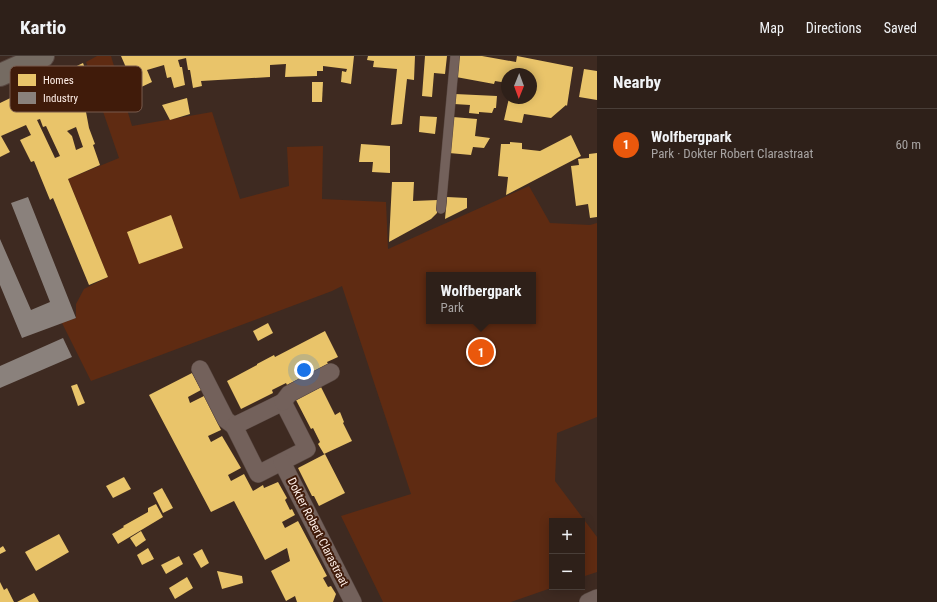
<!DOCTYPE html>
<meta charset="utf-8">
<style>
body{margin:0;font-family:"Roboto Condensed",sans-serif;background:#3a2d26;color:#f1f3f6}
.controls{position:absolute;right:12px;bottom:12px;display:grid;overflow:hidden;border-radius:0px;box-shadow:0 2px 10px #0003}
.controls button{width:36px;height:36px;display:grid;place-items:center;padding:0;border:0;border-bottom:1px solid #493e38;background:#2e2019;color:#f1f3f6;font:20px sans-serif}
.compass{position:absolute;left:501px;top:12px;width:36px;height:36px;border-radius:50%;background:#2e2019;box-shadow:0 2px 10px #0003;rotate:181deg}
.you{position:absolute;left:304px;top:314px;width:14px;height:14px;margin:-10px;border:3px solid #fff;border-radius:50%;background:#1a73e8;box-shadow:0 0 0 6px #1a73e833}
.badge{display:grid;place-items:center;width:26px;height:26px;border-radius:50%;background:#ea580c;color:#fff;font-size:13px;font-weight:700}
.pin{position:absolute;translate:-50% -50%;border:2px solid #fff;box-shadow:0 1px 4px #0006}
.popup{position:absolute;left:426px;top:216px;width:110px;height:52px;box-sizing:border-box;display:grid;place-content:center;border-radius:0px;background:#2e2019;filter:drop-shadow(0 1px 3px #0005);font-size:13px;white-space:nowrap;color:#a7a3a2}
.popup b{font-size:15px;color:#f1f3f6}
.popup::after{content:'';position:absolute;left:50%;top:100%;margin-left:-8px;border:8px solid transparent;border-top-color:#2e2019}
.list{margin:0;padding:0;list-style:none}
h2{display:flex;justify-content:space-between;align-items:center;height:52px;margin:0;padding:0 16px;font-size:17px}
h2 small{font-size:13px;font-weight:400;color:#a7a3a2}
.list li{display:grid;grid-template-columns:26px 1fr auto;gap:12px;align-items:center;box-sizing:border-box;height:72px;padding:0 16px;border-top:1px solid #493e38}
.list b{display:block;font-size:15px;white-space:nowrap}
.list p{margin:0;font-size:13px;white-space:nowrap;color:#a7a3a2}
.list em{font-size:13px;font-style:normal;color:#a7a3a2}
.map{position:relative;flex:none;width:597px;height:546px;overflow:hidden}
header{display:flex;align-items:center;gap:24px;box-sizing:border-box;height:56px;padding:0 20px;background:#2e2019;border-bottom:1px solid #493e38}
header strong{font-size:19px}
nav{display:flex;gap:22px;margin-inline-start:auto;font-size:14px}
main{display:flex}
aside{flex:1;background:#2e2019}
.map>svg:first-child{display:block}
.green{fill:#5f2b12;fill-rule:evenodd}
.homes{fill:#e9c46a;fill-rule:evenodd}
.industry{fill:#8a817c}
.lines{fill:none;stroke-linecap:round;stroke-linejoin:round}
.lane-casing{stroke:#584741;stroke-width:10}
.street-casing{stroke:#584741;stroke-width:18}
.secondary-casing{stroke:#584741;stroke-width:24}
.lane{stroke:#73615b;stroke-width:9}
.street{stroke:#73615b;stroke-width:17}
.secondary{stroke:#756b62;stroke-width:22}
.labels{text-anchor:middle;stroke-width:4;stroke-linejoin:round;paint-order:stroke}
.street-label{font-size:12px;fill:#ffefe8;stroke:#401b0a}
.key{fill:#401b0a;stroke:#795b4d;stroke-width:1}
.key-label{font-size:11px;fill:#ffefe8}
</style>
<header>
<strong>Kartio</strong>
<nav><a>Map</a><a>Directions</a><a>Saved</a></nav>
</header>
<main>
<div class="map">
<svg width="597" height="546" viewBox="0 0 597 546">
<rect width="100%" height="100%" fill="#3e2a21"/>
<path class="green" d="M97,0H111L132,70L212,56L240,143L289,130L287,91L323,90L322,143L386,146L388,193L529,130L550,167L590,169L597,167V361L557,377L555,425L597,481V516L582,521V465H552V531H554L511,546H383L341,460L411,438L342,230L332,235L91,325L62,267L76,262V248L84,233L108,221L68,123L119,102L86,6ZM429,219H533V265H429Z"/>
<g class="homes">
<polygon points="121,0 354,0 351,28 341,26 342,15 346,16 347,13 323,10 323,15 317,15 317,20 285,21 286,8 270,9 270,21 201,25 202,30 193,32 190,14 188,14 186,2 178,4 180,11 182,11 185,29 174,32 171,21 167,22 164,9 147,14 152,26 137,33 142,48 131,51 121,27 131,23"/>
<polygon points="368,0 415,0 414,24 407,23 402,68 391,69 397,13 373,11 374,5 367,4"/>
<polygon points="425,0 447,0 445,18 434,17 432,41 422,40"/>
<polygon points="459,0 482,0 516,6 517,0 573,11 567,50 566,49 551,62 524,58 522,67 504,64 509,42 531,42 531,18 507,18 507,27 495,25 494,28 456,21"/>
<path d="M83,7L100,52L86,56L89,72L95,88L93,89L100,109L68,123L108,221L89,229L53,142L50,144L34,105L31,106L20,84L31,79L26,69L1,80L10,96L0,101V47ZM40,63L43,71L46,70L60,100L55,102L37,64ZM76,71L83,91L76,94L72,80L67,75Z"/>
<polygon points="584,13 597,15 597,44 579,41"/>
<polygon points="312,26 323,26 322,46 312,46"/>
<polygon points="455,38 497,40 496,52 494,52 492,57 479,56 479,58 469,57 470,49 454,48"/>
<polygon points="187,42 190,58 170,64 162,49"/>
<polygon points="420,60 437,61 435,78 419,76"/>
<polygon points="453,61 477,63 475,80 490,82 484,92 473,91 471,99 449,97"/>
<polygon points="571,79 581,100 506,139 508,121 498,120 501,88 510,88 510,86 522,87 522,93 540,95"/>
<polygon points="361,88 390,90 390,117 372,116 373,106 359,106"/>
<polygon points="597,97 597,161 590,162 588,148 576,150 571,110 579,109 578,103 589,102 589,98"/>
<polygon points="392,126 414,126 413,145 438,144 437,157 431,163 389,186"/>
<polygon points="447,141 467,142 467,152 445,163"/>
<polygon points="171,159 183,192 139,208 127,176"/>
<polygon points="268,267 273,277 258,285 253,275"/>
<polygon points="325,275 338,301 327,306 328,308 287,329 286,327 272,334 273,337 241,353 227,325 257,309 257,308 274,299 275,301"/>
<polygon points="192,317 201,334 188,341 190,347 204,340 221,374 208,380 211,386 222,380 241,412 228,419 231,425 244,418 253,435 263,429 264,432 278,426 287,442 285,444 290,454 292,453 295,459 282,466 285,472 298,465 327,520 323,522 328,531 331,530 336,538 333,546 297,546 295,540 286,545 271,515 290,505 287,492 265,504 234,445 211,456 149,339"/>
<polygon points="77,328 85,347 78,350 71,330"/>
<polygon points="321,331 335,359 340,356 344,366 343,367 352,385 324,398 318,388 320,386 313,372 311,373 296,344"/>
<polygon points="325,398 345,437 319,450 314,440 312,440 298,412"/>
<polygon points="124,421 131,433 113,442 106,430"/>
<polygon points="162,432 173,452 163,457 153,437"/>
<polygon points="156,448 163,461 118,488 112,478 124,471 123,470 148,456 148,452"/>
<polygon points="141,475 146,484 136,491 130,482"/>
<polygon points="59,478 69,496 36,515 25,496"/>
<polygon points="3,490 6,495 0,498 0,492"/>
<polygon points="148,492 154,503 142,509 137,499"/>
<polygon points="202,493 209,507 201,512 193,498"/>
<polygon points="179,500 183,508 166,518 161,509"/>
<polygon points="217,515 242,520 243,527 222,533"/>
<polygon points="187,521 193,532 175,543 169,532"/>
<polygon points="0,526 4,534 7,532 14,546 0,546"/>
<polygon points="34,537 39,546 17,546"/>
</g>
<g class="industry">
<polygon points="28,141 76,262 22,282 0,229 0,183 31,254 50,246 11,147"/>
<polygon points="63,282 72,301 0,332 0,310"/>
</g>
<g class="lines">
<g class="lane-casing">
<polyline id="lane" points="441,153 455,0"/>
</g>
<g class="street-casing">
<g id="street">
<polyline points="200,313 226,364 234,370"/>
<polygon points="283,346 307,393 258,418 234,370"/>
<polyline points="283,346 289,338 331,316"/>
<polyline points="282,406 353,546"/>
<polyline points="588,546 597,542"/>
</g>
</g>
<g class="secondary-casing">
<polyline id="secondary" points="0,19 43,0"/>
</g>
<use href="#lane" class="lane"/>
<use href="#street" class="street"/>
<use href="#secondary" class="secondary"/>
</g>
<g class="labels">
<g class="street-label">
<text transform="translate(318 476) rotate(63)" y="4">Dokter Robert Clarastraat</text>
</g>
</g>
<rect x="10" y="10" width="132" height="46" rx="6" class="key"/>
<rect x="18" y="18" width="18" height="12" fill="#e9c46a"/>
<rect x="18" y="36" width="18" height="12" fill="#8a817c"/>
<g class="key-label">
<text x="43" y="28">Homes</text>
<text x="43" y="46">Industry</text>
</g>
</svg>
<div class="controls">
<button>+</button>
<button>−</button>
</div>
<svg class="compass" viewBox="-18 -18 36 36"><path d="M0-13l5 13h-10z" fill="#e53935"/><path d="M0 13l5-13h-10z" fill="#a7a3a2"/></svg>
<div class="you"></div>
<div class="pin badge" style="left:481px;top:296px">1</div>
<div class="popup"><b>Wolfbergpark</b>Park</div>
</div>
<aside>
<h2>Nearby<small></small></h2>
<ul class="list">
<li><span class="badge">1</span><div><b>Wolfbergpark</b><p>Park · Dokter Robert Clarastraat</p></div><em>60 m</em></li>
</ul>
</aside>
</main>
